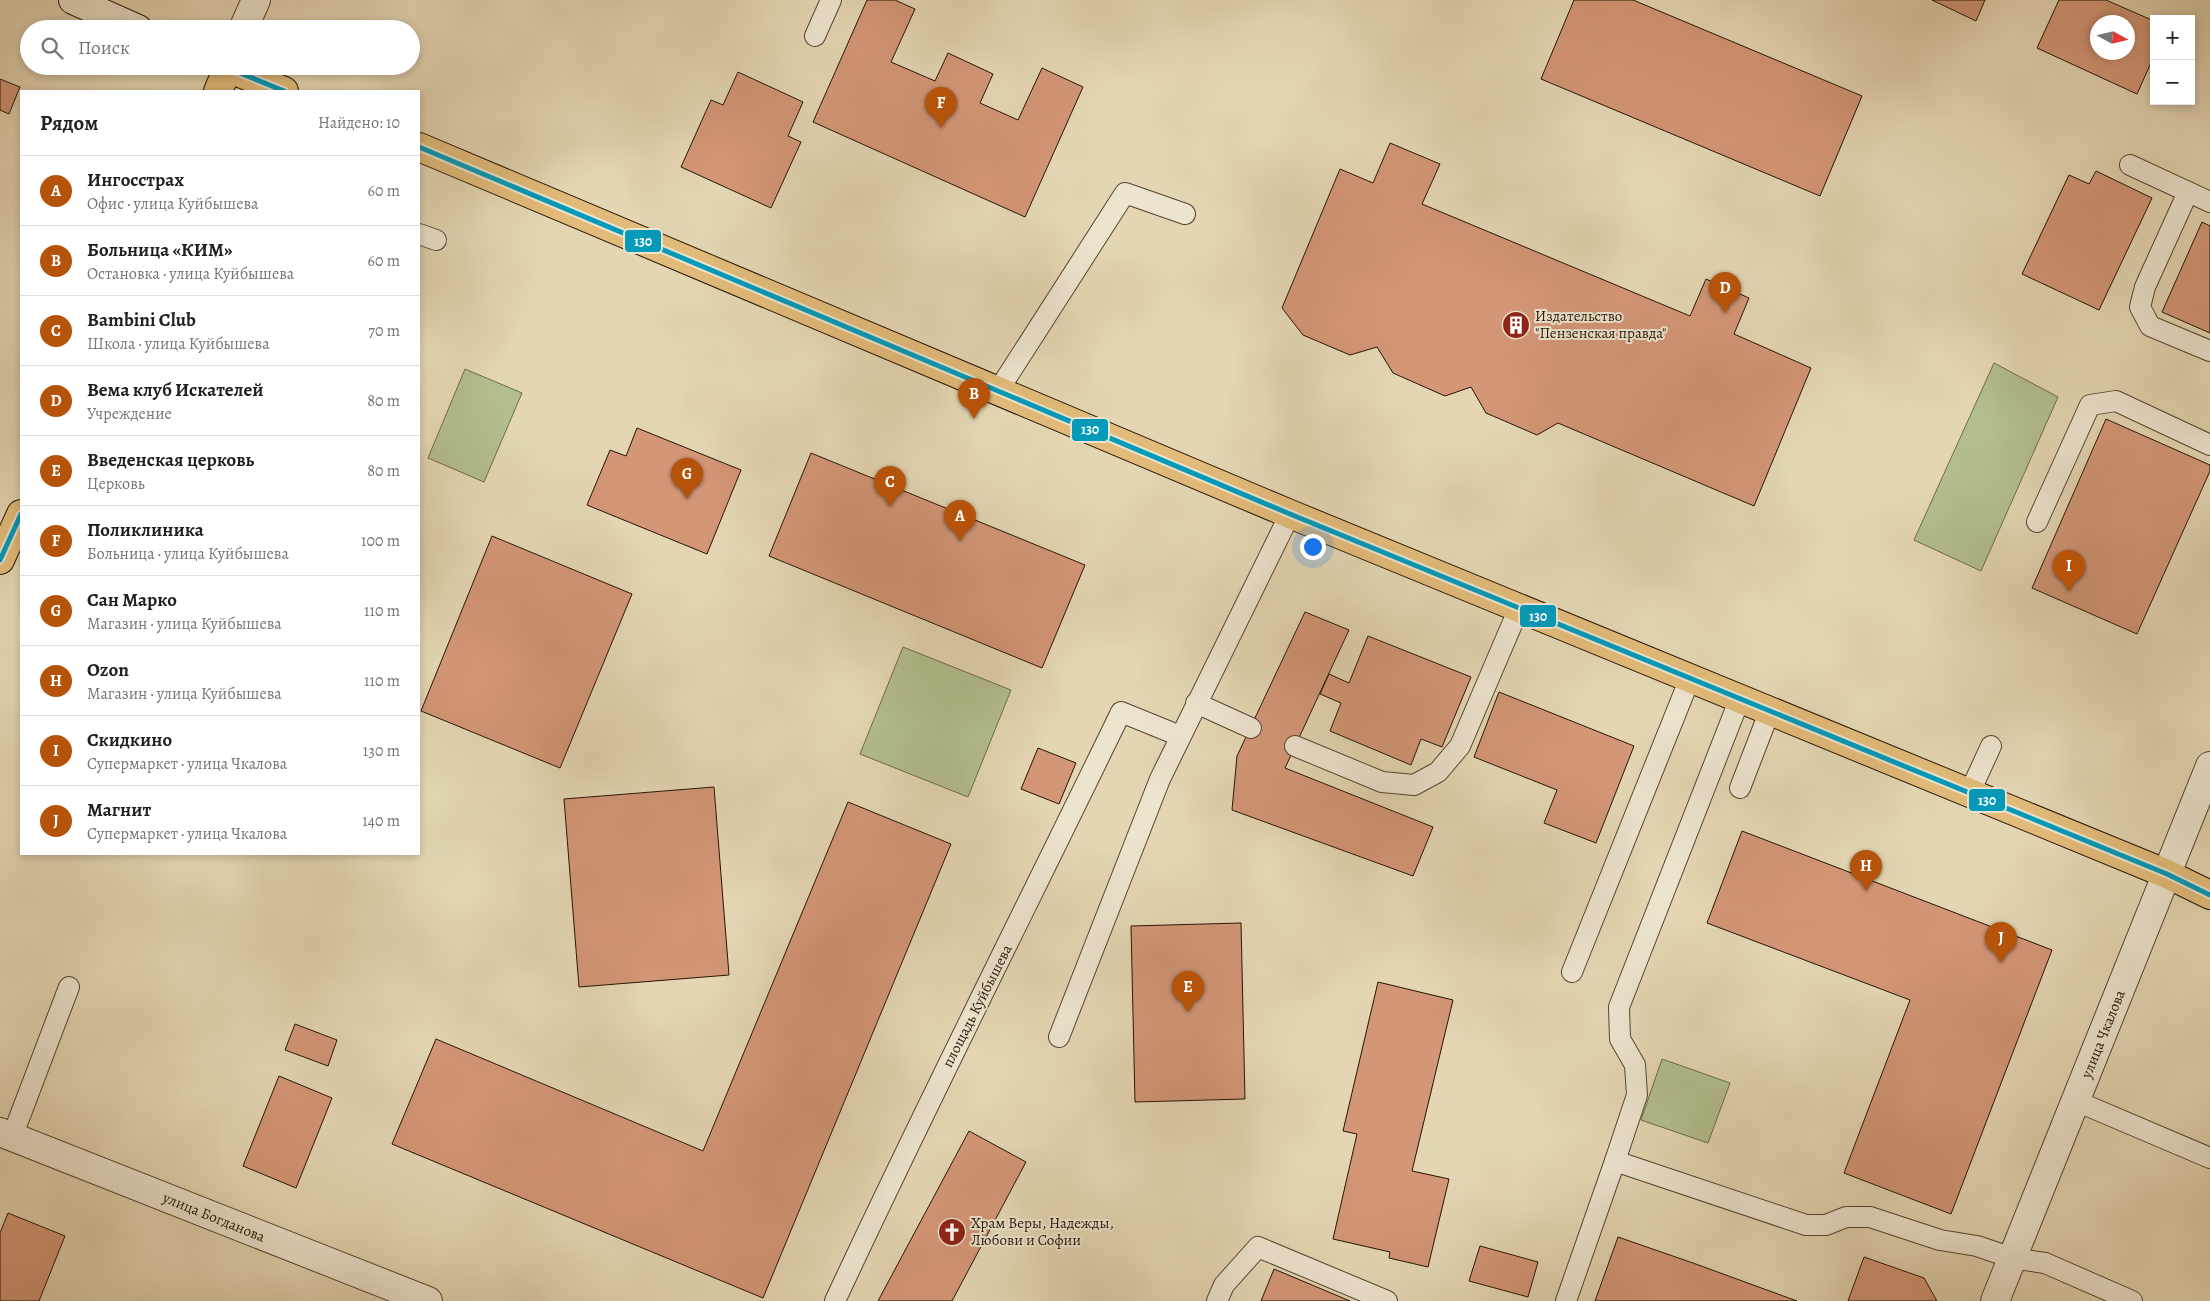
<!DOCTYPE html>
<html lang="ru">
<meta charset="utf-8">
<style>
body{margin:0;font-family:Alegreya,serif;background:#f6f6f6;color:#202124}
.controls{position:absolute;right:15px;top:15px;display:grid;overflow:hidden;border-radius:0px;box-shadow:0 2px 8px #0003}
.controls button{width:45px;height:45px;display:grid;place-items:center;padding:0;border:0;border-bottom:1px solid #e0e0e0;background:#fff;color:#202124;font:25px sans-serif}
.compass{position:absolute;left:2090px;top:15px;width:45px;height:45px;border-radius:50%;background:#fff;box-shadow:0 2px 8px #0003;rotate:98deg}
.you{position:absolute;left:1312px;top:546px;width:18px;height:18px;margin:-12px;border:4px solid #fff;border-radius:50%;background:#1a73e8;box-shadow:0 0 0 8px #1a73e833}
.badge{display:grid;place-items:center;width:32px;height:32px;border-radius:50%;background:#b45309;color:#fff;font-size:16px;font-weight:700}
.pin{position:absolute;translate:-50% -41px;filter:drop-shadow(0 1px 2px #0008)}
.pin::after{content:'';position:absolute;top:26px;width:18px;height:15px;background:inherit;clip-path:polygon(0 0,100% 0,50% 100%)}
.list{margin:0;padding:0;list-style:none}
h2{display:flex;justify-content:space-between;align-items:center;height:65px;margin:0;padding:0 20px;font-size:21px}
h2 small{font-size:16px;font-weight:400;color:#757577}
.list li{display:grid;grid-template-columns:32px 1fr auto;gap:15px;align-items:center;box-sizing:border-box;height:70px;padding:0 20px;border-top:1px solid #e0e0e0}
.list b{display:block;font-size:19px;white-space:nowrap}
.list p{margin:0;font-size:16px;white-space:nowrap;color:#757577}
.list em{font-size:16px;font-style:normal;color:#757577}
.icon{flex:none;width:28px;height:28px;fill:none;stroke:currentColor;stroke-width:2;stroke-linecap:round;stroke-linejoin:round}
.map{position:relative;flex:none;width:2210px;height:1301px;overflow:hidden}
.search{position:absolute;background:#fff;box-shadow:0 2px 8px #0003;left:20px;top:20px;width:400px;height:55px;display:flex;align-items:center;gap:12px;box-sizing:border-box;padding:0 18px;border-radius:28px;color:#757577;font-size:19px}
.panel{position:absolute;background:#fff;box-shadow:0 2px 8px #0003;left:20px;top:90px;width:400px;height:765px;border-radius:0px}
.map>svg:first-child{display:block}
.green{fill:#b3be8e;stroke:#6c6a49}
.building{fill:#d39677;stroke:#251504;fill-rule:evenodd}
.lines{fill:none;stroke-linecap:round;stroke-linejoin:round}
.lane-casing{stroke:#554530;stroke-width:22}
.street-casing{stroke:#554530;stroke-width:30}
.secondary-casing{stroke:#251504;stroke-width:30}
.primary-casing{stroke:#251504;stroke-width:30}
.lane{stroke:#ede4ce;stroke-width:20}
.street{stroke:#ede4ce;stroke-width:28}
.secondary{stroke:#ede4ce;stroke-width:28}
.primary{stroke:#e2bb7a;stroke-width:28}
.bus-1-casing{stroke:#ede4ce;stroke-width:9}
.bus-1{stroke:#049aba;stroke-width:5}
.labels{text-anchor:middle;stroke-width:4;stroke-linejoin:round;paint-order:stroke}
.poi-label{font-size:15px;fill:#251504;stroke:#ede4ce;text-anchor:start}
.street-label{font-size:15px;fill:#251504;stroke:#ede4ce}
.line-badge{stroke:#ede4ce;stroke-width:2}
.badge-label{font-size:14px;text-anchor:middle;font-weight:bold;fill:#fff}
</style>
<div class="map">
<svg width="2210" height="1301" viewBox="0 0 2210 1301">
<rect width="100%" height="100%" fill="#e4d6b3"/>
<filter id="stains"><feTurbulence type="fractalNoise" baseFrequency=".004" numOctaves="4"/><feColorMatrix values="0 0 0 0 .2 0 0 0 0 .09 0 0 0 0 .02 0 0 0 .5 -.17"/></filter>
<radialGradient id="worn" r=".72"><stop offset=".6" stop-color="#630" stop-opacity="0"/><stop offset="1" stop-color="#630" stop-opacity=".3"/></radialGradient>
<g class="green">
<polygon points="1994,363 2058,397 1981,571 1914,540"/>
<polygon points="465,369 522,393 484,482 428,458"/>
<polygon points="903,647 1011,690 968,797 860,754"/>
<polygon points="1662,1059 1730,1083 1708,1143 1641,1120"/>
</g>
<g class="building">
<polygon points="867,0 895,0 915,9 891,62 935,81 948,53 993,74 980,103 1018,120 1042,68 1083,87 1025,217 813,122"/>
<polygon points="1574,0 1633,0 1862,96 1820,196 1541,79"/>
<polygon points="1932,0 1985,0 1976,21"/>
<path d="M2059,0H2106L2154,21V56L2137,94L2037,48ZM2098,22H2128V52H2098Z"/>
<polygon points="738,72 803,102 788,136 801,142 771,208 681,167 711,100 723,105"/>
<polygon points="0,79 20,87 9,114 0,110"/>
<polygon points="1390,143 1440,164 1422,204 1690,316 1706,279 1749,298 1734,334 1811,368 1754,506 1558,423 1537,435 1486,413 1471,387 1445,396 1393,373 1377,347 1350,355 1303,335 1282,308 1340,169 1373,183"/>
<polygon points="2096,171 2152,198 2099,310 2022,274 2069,175 2089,184"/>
<polygon points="2202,222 2210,226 2210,333 2162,312"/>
<polygon points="2106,419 2210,465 2210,471 2137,634 2032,588"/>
<polygon points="637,428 741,470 707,554 587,505 610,450 626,456"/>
<polygon points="811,453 1085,565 1042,668 769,556"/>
<polygon points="492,536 632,594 560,768 421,711"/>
<polygon points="1305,612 1349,630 1285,768 1433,827 1413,876 1232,810 1237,756"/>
<polygon points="1368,636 1471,677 1442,747 1421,739 1411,765 1330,731 1341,703 1320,694 1329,674 1349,683"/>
<polygon points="1499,692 1634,746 1596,843 1544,823 1557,790 1474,757"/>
<polygon points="1038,748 1076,763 1059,804 1021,789"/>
<polygon points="714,787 729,975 579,987 564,799"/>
<polygon points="848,802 951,844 763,1298 392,1144 436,1039 703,1151"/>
<polygon points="1742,831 2052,950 1951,1214 1844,1173 1910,1000 1707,923"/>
<polygon points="1241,923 1245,1099 1135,1102 1131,926"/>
<polygon points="1378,982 1453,1000 1412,1171 1449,1179 1428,1267 1389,1258 1390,1252 1333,1239 1357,1134 1343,1131"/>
<polygon points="295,1024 337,1040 328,1066 285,1050"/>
<polygon points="279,1076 332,1098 296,1188 243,1166"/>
<polygon points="969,1131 1026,1162 952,1301 878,1301"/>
<polygon points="8,1213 65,1236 39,1301 0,1301 0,1233"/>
<polygon points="1618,1237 1693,1263 1797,1301 1595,1301"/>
<polygon points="1480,1246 1538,1262 1528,1297 1469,1281"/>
<polygon points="1864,1257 1924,1278 1937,1301 1848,1301"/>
<polygon points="1274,1269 1350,1301 1261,1301"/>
</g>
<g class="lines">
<g class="lane-casing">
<g id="lane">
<polyline points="815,36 831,0"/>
<polyline points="2130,165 2210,202"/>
<polyline points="2188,192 2145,287 2140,307 2150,326 2210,351"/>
<polyline points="419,234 436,240"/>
<polyline points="998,391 1125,193 1185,214"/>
<polyline points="2037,522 2090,405 2116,401 2210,445"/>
<polyline points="1196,703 1251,728"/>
<polyline points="1295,746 1382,782 1414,785 1438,772 1460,746 1519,608"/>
<polyline points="1740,788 1770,710"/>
<polyline points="1969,794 1991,746"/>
<polyline points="1572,972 1690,678"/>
<polyline points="1059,1037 1160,779 1290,514"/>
<polyline points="2076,1101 2210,1158"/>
<polyline points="12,1137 69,987"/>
<polyline points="1615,1161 1637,1095 1635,1065 1620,1039 1619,1007 1740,698"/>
<path d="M835,1301C927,1103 1026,908 1121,712L1180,736"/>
<polyline points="1217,1301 1224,1285 1258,1247 1387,1301"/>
<polyline points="1566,1301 1615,1161 1806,1225 1826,1225 1846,1217 1870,1217 1940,1240 1977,1246 2012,1258 2045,1263 2132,1301"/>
</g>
</g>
<g class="street-casing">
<g id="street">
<polyline points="243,29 256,0"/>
<polyline points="0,1132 428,1301"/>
<polyline points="1995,1301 2210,766"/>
</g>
</g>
<g class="secondary-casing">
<polyline id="secondary" points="73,0 138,29"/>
</g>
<g class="primary-casing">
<g id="primary">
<polyline points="218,91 228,68 284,91"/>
<polyline points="419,147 1290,514 2167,874 2210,895"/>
<polyline points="0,560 21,514"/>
</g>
</g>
<use href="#lane" class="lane"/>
<use href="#street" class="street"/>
<use href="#secondary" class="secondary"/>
<use href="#primary" class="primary"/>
<g class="bus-1-casing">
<g id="bus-1">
<polyline points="228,68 284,91"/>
<polyline points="419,147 1290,514 2167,874 2210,895"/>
<polyline points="0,560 21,514"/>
</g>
</g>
<use href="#bus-1" class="bus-1"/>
</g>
<defs>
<g id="building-disc" transform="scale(1.4375)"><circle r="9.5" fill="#8f2418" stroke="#ede4ce"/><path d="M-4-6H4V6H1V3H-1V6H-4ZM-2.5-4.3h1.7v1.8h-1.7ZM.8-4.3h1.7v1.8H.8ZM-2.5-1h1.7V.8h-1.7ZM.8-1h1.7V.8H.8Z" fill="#fff"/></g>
<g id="church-disc" transform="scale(1.4375)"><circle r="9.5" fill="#8f2418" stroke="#ede4ce"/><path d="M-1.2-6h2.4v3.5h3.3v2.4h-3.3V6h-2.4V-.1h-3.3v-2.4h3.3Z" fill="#fff"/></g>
</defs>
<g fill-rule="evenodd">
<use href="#building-disc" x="1516" y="325"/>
<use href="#church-disc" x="952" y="1232"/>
</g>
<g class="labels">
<g class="poi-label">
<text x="1535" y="321">Издательство<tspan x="1535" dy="17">"Пензенская правда"</tspan></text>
<text x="971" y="1228">Храм Веры, Надежды,<tspan x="971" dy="17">Любови и Софии</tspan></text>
</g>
<g class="street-label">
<text transform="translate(977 1006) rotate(-63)" y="5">площадь Куйбышева</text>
<text transform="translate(2103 1034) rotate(-68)" y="5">улица Чкалова</text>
<text transform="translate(214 1217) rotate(22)" y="5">улица Богданова</text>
</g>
</g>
<g class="line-badge">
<rect x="624" y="229" width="38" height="24" rx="5" fill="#049aba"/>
<rect x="1071" y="418" width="38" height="24" rx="5" fill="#049aba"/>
<rect x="1519" y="604" width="38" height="24" rx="5" fill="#049aba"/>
<rect x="1968" y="788" width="38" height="24" rx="5" fill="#049aba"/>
</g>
<g class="badge-label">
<text x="643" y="246">130</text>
<text x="1090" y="434">130</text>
<text x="1538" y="621">130</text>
<text x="1987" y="805">130</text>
</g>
<rect width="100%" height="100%" filter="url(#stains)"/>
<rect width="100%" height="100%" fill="url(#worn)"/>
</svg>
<div class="controls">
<button>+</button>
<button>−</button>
</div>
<svg class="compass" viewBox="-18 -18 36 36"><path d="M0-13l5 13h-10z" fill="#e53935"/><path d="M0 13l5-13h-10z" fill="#757577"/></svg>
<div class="you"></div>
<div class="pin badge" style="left:960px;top:541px">A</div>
<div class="pin badge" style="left:974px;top:419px">B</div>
<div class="pin badge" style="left:890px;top:507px">C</div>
<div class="pin badge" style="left:1725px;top:313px">D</div>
<div class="pin badge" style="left:1188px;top:1012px">E</div>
<div class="pin badge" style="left:941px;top:128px">F</div>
<div class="pin badge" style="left:687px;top:499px">G</div>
<div class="pin badge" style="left:1866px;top:891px">H</div>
<div class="pin badge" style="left:2069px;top:591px">I</div>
<div class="pin badge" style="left:2001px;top:963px">J</div>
<div class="search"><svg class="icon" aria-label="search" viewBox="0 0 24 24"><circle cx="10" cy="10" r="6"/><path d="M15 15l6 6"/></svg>Поиск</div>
<section class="panel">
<h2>Рядом<small>Найдено: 10</small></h2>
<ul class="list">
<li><span class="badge">A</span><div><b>Ингосстрах</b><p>Офис · улица Куйбышева</p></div><em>60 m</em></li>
<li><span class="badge">B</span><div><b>Больница «КИМ»</b><p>Остановка · улица Куйбышева</p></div><em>60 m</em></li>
<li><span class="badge">C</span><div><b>Bambini Club</b><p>Школа · улица Куйбышева</p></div><em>70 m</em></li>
<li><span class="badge">D</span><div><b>Вема клуб Искателей</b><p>Учреждение</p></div><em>80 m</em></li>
<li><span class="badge">E</span><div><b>Введенская церковь</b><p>Церковь</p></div><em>80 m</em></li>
<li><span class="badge">F</span><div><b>Поликлиника</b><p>Больница · улица Куйбышева</p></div><em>100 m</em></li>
<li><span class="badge">G</span><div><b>Сан Марко</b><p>Магазин · улица Куйбышева</p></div><em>110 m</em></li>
<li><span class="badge">H</span><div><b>Ozon</b><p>Магазин · улица Куйбышева</p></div><em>110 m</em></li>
<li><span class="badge">I</span><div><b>Скидкино</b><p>Супермаркет · улица Чкалова</p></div><em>130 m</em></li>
<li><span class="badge">J</span><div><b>Магнит</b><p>Супермаркет · улица Чкалова</p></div><em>140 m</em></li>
</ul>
</section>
</div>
